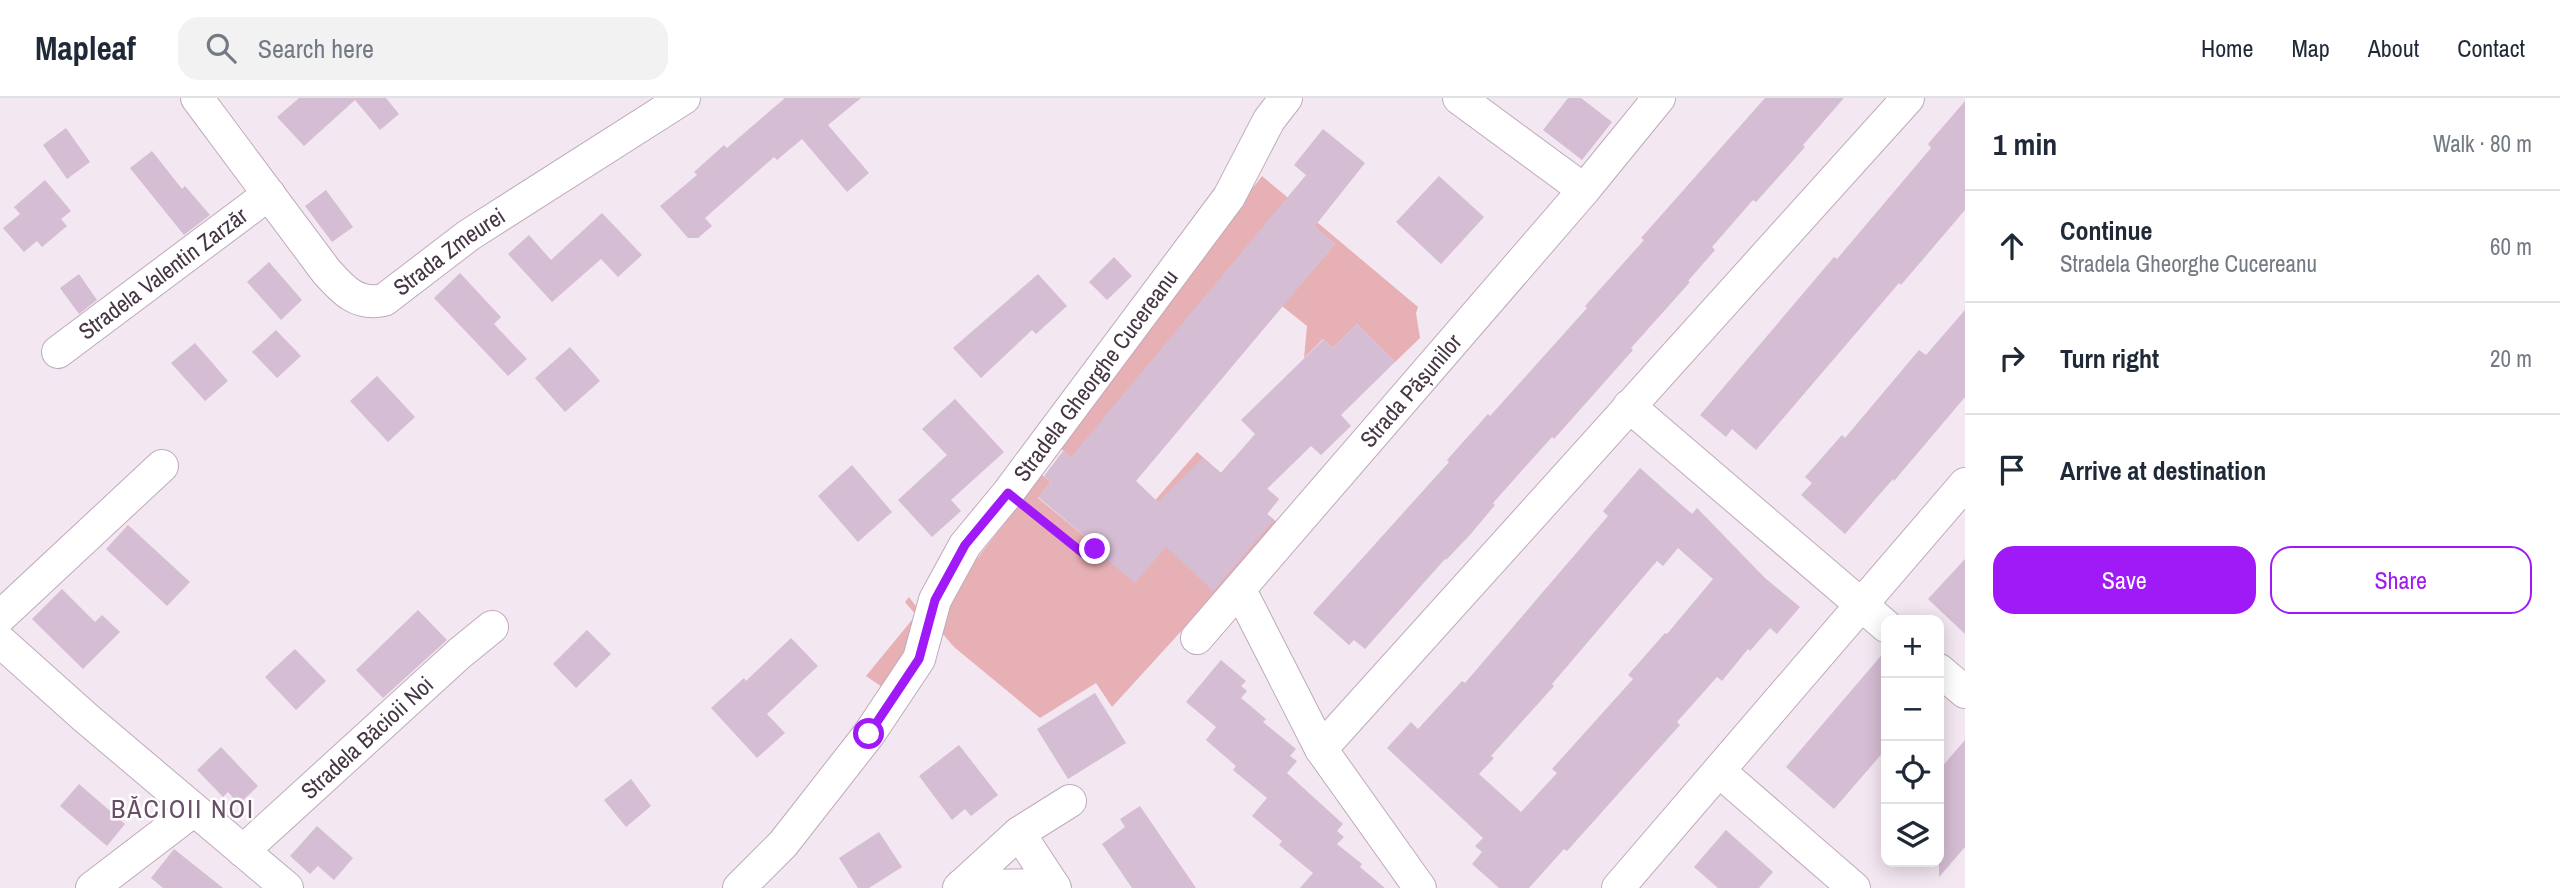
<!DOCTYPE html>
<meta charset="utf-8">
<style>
body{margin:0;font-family:"Archivo Narrow",sans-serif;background:#f2f2f3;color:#1f2937}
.controls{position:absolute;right:21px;bottom:21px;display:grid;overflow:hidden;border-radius:14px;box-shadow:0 4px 18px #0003}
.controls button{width:63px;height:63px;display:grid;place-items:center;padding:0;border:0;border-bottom:2px solid #e0e1e3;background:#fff;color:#1f2937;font:35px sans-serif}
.stop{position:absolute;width:21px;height:21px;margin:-16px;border:5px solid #a01af7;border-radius:50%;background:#fff}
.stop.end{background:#a01af7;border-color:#fff;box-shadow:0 2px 7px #0008}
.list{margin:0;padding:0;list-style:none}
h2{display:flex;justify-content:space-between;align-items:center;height:91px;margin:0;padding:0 28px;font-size:30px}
h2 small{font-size:23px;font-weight:400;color:#747a83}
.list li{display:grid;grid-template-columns:46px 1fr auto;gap:21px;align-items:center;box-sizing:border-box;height:112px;padding:0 28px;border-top:2px solid #e0e1e3}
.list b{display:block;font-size:26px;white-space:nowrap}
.list p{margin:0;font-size:23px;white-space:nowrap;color:#747a83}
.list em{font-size:23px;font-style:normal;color:#747a83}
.actions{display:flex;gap:14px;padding:21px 28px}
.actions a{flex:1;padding:16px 0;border:2px solid #a01af7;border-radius:21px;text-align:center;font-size:24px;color:#a01af7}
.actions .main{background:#a01af7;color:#fff}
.icon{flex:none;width:38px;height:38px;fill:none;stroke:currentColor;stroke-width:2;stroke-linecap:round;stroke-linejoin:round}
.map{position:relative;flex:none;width:1965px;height:790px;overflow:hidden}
header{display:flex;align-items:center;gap:42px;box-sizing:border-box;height:98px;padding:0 35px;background:#fff;border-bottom:2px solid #e0e1e3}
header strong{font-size:33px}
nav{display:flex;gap:38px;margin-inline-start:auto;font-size:24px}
.search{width:490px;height:63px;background:#f2f2f3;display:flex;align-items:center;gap:18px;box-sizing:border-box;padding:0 24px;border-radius:21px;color:#747a83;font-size:26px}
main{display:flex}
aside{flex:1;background:#fff}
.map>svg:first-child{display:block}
.green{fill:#e7b0b5}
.building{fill:#d5bdd3;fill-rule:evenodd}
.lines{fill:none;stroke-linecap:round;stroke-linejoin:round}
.minor-casing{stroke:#bfaabc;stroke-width:34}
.path{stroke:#c09bbc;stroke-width:4.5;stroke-dasharray:3.5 3.5;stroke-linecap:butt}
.minor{stroke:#fff;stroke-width:32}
.route{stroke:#a01af7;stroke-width:9}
.labels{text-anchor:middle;stroke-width:5;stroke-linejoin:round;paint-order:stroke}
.street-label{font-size:23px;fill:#463645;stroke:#fff}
.quarter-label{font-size:26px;letter-spacing:2px;fill:#694d67;stroke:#fff}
</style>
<header>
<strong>Mapleaf</strong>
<div class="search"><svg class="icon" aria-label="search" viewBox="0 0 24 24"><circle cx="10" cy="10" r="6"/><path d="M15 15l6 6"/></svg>Search here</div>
<nav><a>Home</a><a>Map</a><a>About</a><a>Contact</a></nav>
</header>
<main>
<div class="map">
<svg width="1965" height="790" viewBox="0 0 1965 790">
<rect width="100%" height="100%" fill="#f3e7f1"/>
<g class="green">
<polygon points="1262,78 1418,209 1416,215 1420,240 1395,264 1357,226 1333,250 1323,241 1304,260 1307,228 1282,208 1335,146 1285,103 1071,360 1056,346"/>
<polygon points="1197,354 1221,375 1233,361 1279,401 1267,416 1279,426 1112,609 1096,585 1040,620 954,549 942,535 958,485 1042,377 1051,384 1038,400 1089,442 1087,445 1105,460"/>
<polygon points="909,499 922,516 888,593 866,578 916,517 905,504"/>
</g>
<g class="building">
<polygon points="299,0 386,0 399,16 380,32 355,2 304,48 277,19"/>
<polygon points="785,0 861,0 828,27 869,75 847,94 802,41 777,62 774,59 705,120 712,128 698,140 688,140 660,108 697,77 694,74 724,47 727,50"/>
<polygon points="1568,0 1581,0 1612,24 1582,62 1543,32"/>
<polygon points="1765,0 1844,0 1803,47 1805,49 1790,66 1756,104 1753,102 1712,149 1715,152 1688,183 1690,184 1631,250 1633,252 1554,341 1552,339 1493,405 1495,407 1469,438 1446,462 1445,461 1365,551 1354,542 1349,547 1313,515 1449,364 1447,362 1488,316 1490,318 1587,210 1585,208 1644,142 1641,140"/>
<polygon points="1965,3 1965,112 1901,187 1899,185 1756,352 1732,331 1726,339 1700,317 1834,159 1837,161 1931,50 1928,46"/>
<polygon points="66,30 90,64 67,81 43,47"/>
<polygon points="1323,31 1365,65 1315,128 1335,146 1136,383 1158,404 1203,360 1221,375 1255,336 1241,322 1324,241 1333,250 1357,226 1395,264 1341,317 1351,328 1321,357 1311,348 1267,391 1279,401 1267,416 1274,422 1213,493 1166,449 1135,485 1105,460 1107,457 1038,399 1051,384 1044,378 1063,353 1071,359 1306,77 1294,67"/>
<polygon points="152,53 182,91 185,88 210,117 184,137 130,70"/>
<polygon points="1439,78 1484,119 1441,166 1396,124"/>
<polygon points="45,82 71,113 61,121 67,128 42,149 37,143 24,154 3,130 20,116 14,109"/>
<polygon points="326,92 353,129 332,144 305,108"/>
<polygon points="602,115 642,157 618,179 601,161 552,204 508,156 529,137 551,162"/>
<polygon points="1114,159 1132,178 1107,202 1089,184"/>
<polygon points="269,164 302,202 281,222 247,184"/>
<polygon points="460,175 501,219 494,226 527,261 508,278 434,200"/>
<polygon points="79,176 97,202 79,216 60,190"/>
<polygon points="1038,176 1067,208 1036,236 1032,232 981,280 953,250"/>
<polygon points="1965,212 1965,299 1894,383 1893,381 1845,436 1801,397 1812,385 1805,379 1842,337 1845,340 1919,252 1926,257"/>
<polygon points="276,232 301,258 277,280 252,254"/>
<polygon points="195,245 228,283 205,303 171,265"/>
<polygon points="570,249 600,283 565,314 535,280"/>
<polygon points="377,278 415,319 388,344 350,303"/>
<polygon points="955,301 1004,354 951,402 961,413 932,439 898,402 947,357 922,331"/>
<polygon points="852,367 892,414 858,444 818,398"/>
<path d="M1640,370L1692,416L1697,410L1765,480L1800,509L1777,536L1770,530L1750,553L1748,551L1722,583L1717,579L1677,624L1680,627L1567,753L1564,751L1529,790H1499L1472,766L1482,754L1475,748L1483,740L1387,650L1411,624L1418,631L1462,583L1465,585L1608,418L1603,413ZM1678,450L1713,481L1667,536L1665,535L1628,577L1633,581L1552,671L1557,675L1521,714L1479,676L1494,660L1491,658L1554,588L1552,586L1657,463L1663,468Z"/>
<polygon points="128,427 190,484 167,508 106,451"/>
<polygon points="1965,461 1965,536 1928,501"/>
<polygon points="62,491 95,524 102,517 120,534 83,571 32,521"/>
<polygon points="418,512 447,542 383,600 356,572"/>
<polygon points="587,532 611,556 576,590 553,566"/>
<polygon points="791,540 818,568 767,616 785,635 757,660 711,610 744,580 746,583"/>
<polygon points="295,551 326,583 296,612 265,579"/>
<polygon points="1886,552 1886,651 1834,711 1786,669"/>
<polygon points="1221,562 1246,583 1241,588 1247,593 1241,600 1266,621 1263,624 1296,651 1290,658 1297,663 1287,675 1343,726 1337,733 1344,739 1337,746 1362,766 1360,769 1385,790 1300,790 1313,775 1279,747 1282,743 1252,718 1267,700 1233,672 1236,668 1206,642 1216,629 1186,604"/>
<polygon points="1095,595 1126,645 1068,681 1037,631"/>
<polygon points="1965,642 1965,749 1939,779 1939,672"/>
<polygon points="959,647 998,697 971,718 965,711 952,722 919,678"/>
<polygon points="221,649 258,688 239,706 228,694 223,699 197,672"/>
<polygon points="631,681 651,708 626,729 604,702"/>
<polygon points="79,686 125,726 107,748 60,708"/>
<polygon points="1140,708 1196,790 1132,790 1102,746 1125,729 1120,721"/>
<polygon points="317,728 353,760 334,782 318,768 310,776 290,758"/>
<polygon points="1726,732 1773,774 1759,790 1718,790 1694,769"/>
<polygon points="879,734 902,769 869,790 858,790 839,760"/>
<polygon points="174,751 223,790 163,790 151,780"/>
</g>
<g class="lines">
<g class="minor-casing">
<g id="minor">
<path id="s1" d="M197,0L326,173C343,192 357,208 384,202L469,137L684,0"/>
<polyline points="1459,0 1584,92"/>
<path id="s2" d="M58,254L269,96"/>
<polyline points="1629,308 1886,528"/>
<polyline points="1240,492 1321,651 1420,790"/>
<polyline points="0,519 162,368"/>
<path id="s3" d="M1197,540L1584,92L1659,0"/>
<polyline points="0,543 86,620 287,790"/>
<polyline points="1939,572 1965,594"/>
<polyline points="1321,651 1908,0"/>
<polyline points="1719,673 1854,790"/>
<polyline points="1019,735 1070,703"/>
<path id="s4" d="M243,753L460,555L492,529"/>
<polyline points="961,788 1053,787"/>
<polyline points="92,790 194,712"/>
<path id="s5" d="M739,790L783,746L869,636L919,561L935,502L965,447L1008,395L1229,99L1269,22L1286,0"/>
<polyline points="959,790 1019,735 1055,790"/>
<polyline points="1618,790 1965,386"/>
</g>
</g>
<polyline class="path" points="1031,413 1084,456 1095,451"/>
<use href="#minor" class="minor"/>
</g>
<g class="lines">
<polyline class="route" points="869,636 919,561 935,502 965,447 1008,395 1084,456 1095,451"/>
</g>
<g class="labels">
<g class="street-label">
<text dy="8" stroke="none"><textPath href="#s1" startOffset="366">Strada Zmeurei</textPath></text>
<text dy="8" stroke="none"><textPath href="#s2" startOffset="131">Stradela Valentin Zarzăr</textPath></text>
<text dy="8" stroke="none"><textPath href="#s5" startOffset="630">Stradela Gheorghe Cucereanu</textPath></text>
<text dy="8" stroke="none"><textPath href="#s3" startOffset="327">Strada Pășunilor</textPath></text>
<text dy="8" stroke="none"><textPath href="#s4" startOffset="168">Stradela Băcioii Noi</textPath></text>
</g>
<g class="quarter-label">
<text x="183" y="720">BĂCIOII NOI</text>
</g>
</g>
</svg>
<div class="controls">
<button>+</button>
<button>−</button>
<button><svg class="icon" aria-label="locate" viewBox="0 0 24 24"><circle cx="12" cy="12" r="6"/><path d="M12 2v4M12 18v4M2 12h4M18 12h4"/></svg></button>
<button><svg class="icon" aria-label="layers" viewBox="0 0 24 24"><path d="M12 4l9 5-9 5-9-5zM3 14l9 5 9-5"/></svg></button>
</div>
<div class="stop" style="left:869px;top:636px"></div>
<div class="stop end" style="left:1095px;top:451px"></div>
</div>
<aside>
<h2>1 min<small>Walk · 80 m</small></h2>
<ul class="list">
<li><svg class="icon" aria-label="ahead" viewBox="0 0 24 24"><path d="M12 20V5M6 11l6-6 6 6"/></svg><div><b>Continue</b><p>Stradela Gheorghe Cucereanu</p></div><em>60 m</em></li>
<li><svg class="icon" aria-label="right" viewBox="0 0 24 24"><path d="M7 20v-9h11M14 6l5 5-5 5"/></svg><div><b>Turn right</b></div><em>20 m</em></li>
<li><svg class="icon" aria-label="arrive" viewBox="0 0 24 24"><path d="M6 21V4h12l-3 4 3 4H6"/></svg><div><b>Arrive at destination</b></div></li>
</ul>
<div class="actions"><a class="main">Save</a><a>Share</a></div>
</aside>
</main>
